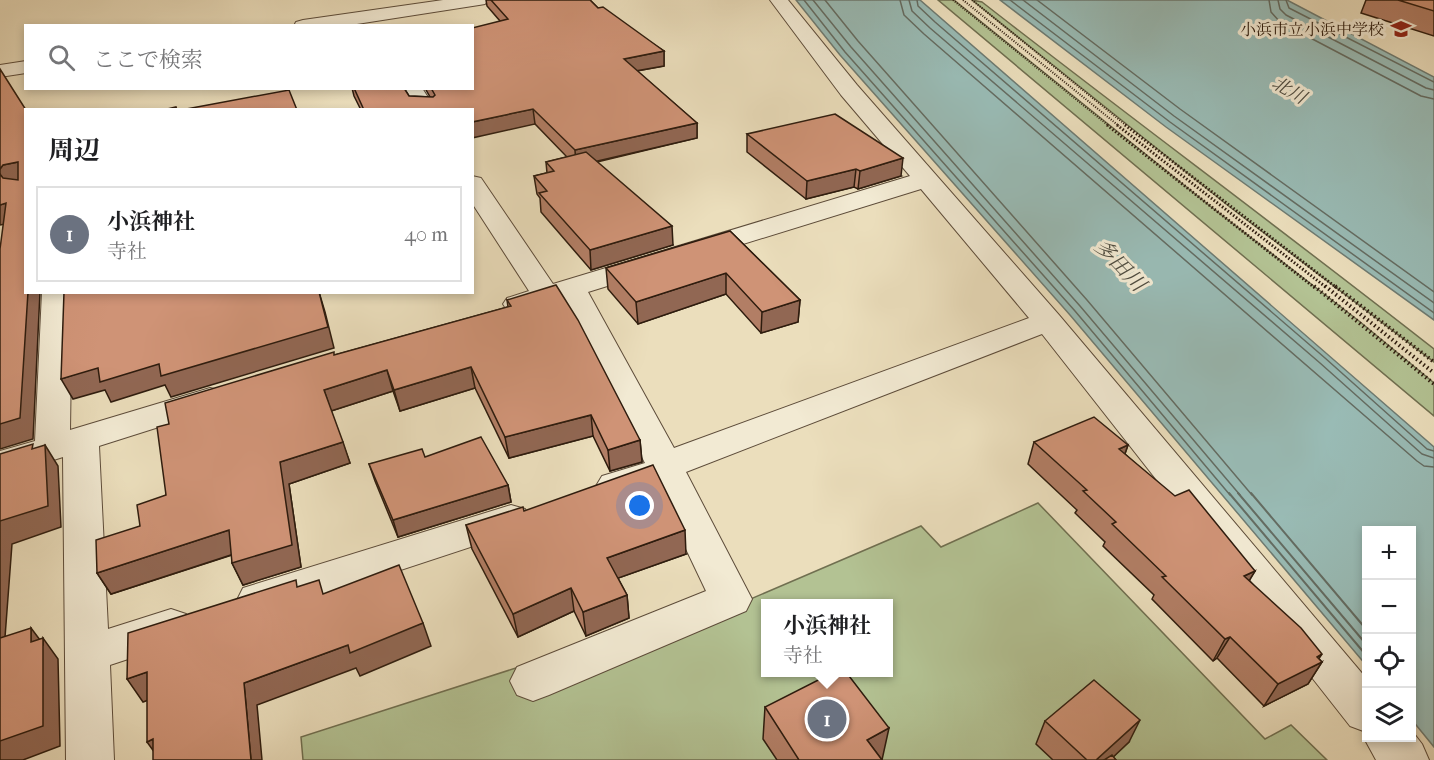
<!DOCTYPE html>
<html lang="ja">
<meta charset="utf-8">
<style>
body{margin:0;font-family:"IM FELL French Canon","Noto Serif JP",serif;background:#f2f2f2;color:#202124}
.controls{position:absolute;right:18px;bottom:18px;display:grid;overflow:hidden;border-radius:0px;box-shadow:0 3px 9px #0003}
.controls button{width:54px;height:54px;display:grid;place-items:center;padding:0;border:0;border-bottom:2px solid #e0e0e0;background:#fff;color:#202124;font:30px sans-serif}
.you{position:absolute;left:640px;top:506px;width:21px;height:21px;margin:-15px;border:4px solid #fff;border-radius:50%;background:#1a73e8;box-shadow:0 0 0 9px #1a73e833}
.badge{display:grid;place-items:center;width:39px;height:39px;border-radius:50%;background:#8f2418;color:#fff;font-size:20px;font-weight:700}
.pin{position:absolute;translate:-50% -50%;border:3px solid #fff;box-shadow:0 2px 6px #0006}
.popup{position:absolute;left:761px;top:599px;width:132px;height:78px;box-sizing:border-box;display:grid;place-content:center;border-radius:0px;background:#fff;filter:drop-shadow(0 2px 4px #0005);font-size:20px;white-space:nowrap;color:#757577}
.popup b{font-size:22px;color:#202124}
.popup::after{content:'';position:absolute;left:50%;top:100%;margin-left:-12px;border:12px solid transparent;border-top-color:#fff}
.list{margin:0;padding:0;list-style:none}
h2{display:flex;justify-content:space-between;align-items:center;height:78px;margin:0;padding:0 24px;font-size:26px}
h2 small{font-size:20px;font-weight:400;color:#757577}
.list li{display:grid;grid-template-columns:39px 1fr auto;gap:18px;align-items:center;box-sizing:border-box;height:96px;margin:0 12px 12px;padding:0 12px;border:2px solid #e0e0e0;border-radius:0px}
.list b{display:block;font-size:22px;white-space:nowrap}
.list p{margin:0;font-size:20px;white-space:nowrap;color:#757577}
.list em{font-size:20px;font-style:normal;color:#757577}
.icon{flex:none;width:33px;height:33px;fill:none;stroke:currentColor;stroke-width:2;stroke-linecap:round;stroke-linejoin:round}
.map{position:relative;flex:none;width:1434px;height:760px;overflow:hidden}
.search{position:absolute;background:#fff;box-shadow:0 3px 9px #0003;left:24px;top:24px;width:450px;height:66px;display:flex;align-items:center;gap:15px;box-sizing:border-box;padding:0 21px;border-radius:0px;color:#757577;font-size:22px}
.panel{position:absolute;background:#fff;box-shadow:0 3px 9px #0003;left:24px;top:108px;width:450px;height:186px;border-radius:0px}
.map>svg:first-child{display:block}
.green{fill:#b3c293;stroke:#706f50;stroke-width:1.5;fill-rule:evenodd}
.water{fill:#99bbb5;stroke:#6e7b72;stroke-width:1.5}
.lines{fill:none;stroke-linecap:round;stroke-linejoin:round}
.shore-far1{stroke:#646c62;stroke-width:1.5}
.shore{stroke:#646c62;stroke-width:2}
.minor-casing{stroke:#5d4c3a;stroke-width:2}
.path-far2{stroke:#2e1c0e;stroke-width:2;stroke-dasharray:1 1.5;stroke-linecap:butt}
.path-far1{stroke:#2e1c0e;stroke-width:3;stroke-dasharray:1.5 2;stroke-linecap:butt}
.path{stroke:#2e1c0e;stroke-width:4;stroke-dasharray:1.5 3;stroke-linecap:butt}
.minor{fill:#f2ead3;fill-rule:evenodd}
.wall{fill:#b27e65;stroke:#2e1c0e;stroke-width:1.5}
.shaded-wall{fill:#916753;stroke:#2e1c0e;stroke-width:1.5}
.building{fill:#cf9376;stroke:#2e1c0e;stroke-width:1.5}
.labels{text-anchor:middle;stroke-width:6;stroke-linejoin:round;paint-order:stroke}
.far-poi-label{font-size:16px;fill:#2e1c0e;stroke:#f2ead3;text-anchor:end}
.far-water-label{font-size:18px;font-style:italic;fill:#4e4c40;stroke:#f2ead3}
.water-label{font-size:21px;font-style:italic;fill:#4e4c40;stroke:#f2ead3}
</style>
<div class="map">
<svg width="1434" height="760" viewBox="0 0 1434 760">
<rect width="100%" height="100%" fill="#ebdebc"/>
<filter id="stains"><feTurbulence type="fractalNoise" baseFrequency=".00333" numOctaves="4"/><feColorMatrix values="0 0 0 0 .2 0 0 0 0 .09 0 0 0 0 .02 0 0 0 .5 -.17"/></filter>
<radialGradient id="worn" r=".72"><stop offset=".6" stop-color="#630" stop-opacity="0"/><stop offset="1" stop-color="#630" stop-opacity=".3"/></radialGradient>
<g class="green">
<polygon points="938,0 954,0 1210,206 1359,321 1434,383 1434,416"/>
<path d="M972,0L982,2C1132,119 1285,232 1434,349V362L1226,204Z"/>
<path d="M1038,503L1265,739L1291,725L1327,760H303L301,737L522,666L704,619L921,526L941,547ZM766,604H888V672H766Z"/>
</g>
<g class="water">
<polygon points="796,0 920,0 1434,447 1434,747 1412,720 1412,530 1366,530 1366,665 1070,315 840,55"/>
<polygon points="1000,0 1287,0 1434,77 1434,320 1166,127"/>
</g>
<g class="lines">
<g class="shore-far1">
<polyline points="804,0 845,52 1075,311 1230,495"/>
<polyline points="813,0 851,47 1080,306 1240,495"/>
<polyline points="825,0 858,41 1087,300 1252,495"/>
<polyline points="900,0 904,15 924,34 1417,461 1424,466 1434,467"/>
<polyline points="909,0 912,11 930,28 1320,363 1422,454 1434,458"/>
<polyline points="917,0 918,6 935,22 1325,358 1427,449 1434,451"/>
<polyline points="1010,0 1170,122 1434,313"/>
<polyline points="1023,0 1174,116 1434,303"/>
<polyline points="1037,0 1180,109 1434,292"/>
<polyline points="1269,0 1271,12 1280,22 1421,96 1434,99"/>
<polyline points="1278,0 1280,9 1286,15 1426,88 1434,90"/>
<polyline points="1286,0 1289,8 1434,82"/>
</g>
<g class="shore">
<polyline points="1229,493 1366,655"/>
<polyline points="1238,493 1366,644"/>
<polyline points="1251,493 1366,629"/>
</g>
<g class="minor-casing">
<g id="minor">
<polygon points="443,0 488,0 485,4 479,5 344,26 294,26 296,22 303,20"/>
<path d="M770,0H788L857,85L1059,315L1366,678V732L1350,726L1042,334L686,472L752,599L746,611L549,695L533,701L517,695L510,681L517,667L706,591L656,486L615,500L602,496L596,486L602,476L645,463L562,300L518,313L507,310L503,304L507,298L529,291L472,203V176L481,178L553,284L910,176L841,95ZM921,189L1029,318L674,448L588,292Z"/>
<polygon points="26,61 26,73 0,77 0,65"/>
<polygon points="401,88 422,88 436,110 414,110"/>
<polygon points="42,292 72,292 70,430 210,388 222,391 227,399 222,407 99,446 108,629 171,609 186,614 192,627 186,640 110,665 114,760 66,760 63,457 0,477 0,451 35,441"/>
<polygon points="511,505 525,509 530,519 525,529 258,617 243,612 237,600 243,588"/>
<polygon points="1412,731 1422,744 1429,760 1376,760 1364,738 1366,733 1366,738 1412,738"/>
</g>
</g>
<g class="path-far2">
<polyline points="953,0 1109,126"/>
<polyline points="963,0 1119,126"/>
<polyline points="972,0 1127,126"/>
</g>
<g class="path-far1">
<polyline points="1107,125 1315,288"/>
<polyline points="1117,125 1327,288"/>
<polyline points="1125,125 1337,288"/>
</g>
<g class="path">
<polyline points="1314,286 1434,384"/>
<polyline points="1325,286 1434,373"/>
<polyline points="1335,286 1434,362"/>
</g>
<use href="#minor" class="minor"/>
</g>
<g class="wall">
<polygon points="486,0 590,0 598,8 664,51 664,66 637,71 697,123 697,138 597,162 673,245 591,270 541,212 540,198 537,194 534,176 547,173 546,162 567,157 535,124 472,110 361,110 354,96 352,88 404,88 409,96 430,97 425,88 472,88 500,21 487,6"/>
<polygon points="1366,0 1434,0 1434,36 1361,13"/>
<polygon points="747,134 901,176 858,189 854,187 806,199 747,152"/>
<polygon points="730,231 800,300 798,322 761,333 726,294 638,324 608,289 606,268"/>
<polygon points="507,300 640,440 642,462 610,471 593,436 509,458 475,388 400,411 393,391 331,411 350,463 289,484 301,567 243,585 232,563 232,555 111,594 97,573 140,526 166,495 169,424 335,355 508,307"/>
<polygon points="1034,442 1128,445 1125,454 1255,571 1249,580 1322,662 1308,684 1264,706 1217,658 1213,661 1152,599 1154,595 1103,546 1105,542 1075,513 1077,510 1028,464"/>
<polygon points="425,457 508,485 511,502 398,537 375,481 369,464"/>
<polygon points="524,511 686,554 618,578 627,595 629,618 586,636 574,611 518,637 472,549 466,525"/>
<polygon points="765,707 882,760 777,760 763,739"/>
<polygon points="1045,721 1129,742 1113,757 1116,760 1053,760 1036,744"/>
</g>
<g class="shaded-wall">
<polygon points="664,51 664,66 624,73 624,59"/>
<polygon points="533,109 535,124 472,138 472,122"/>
<polygon points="697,123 697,138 576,166 575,150"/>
<polygon points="903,158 901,176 858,189 860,171"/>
<polygon points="18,162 26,176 8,190 0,175 0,169 3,165"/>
<polygon points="856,169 854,187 806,199 807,181"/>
<polygon points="6,203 16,222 0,225 0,205"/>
<polygon points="672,226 673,245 591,270 590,250"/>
<polygon points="726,273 726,294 638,324 636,302"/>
<polygon points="28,292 40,292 33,439 0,449 0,424"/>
<polygon points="319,292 325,312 334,348 171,397 165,385 111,402 105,390 73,399 61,379"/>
<polygon points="800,300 798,322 761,333 762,312"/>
<polygon points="471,367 475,388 400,411 394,390"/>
<polygon points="387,370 393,391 331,411 324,390"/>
<polygon points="591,415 593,436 509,458 505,437"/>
<polygon points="640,440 642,462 610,471 608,450"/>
<polygon points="343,442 350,463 289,484 301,567 243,585 232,563 280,462"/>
<polygon points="45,445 58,466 61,527 12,544 3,664 0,660 0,521"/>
<polygon points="1128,445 1120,467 1119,449"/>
<polygon points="508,485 511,502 398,537 393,520"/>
<polygon points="229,530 240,552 111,594 97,573"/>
<polygon points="685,530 686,554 610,581 607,558"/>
<polygon points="1255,571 1242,593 1244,576"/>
<polygon points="571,588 574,611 518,637 513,614"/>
<polygon points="627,595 629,618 586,636 583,612"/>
<polygon points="423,623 431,646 360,676 356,668 257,705 262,760 251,760 244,683 348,645"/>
<polygon points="31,628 43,644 43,638 58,659 60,746 23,760 0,760 0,741 31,642"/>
<polygon points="1230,637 1217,658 1213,661 1225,639"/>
<polygon points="1322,654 1314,666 1322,662 1308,684 1264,706 1278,684"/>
<polygon points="147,672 162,695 143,702 127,679"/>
<polygon points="1140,720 1129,742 1110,760 1096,760"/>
<polygon points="889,728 882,760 867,740"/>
<polygon points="153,739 160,760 147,742"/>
</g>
<g class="building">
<polygon points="491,0 590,0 598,8 603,7 664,51 624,59 697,123 575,150 533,109 472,122 472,110 364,110 354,88 404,88 409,96 433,97 435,95 431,88 472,88 472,28 508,19"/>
<polygon points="1398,0 1434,0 1434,11"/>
<polygon points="0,69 26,110 26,292 28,292 20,418 0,424 0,249 6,203 0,205 0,174 3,178 18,180 18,162 3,165 0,169"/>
<polygon points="289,90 297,110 181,110"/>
<polygon points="176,107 177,110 163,110"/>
<polygon points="835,114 903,158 860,171 856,169 807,181 747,134"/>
<polygon points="586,152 672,226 590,250 539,193 547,191 534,176 554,171 546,162"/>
<polygon points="730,231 800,300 762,312 726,273 636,302 606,268"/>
<polygon points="556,285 578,320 640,440 608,450 591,415 505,437 471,367 394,390 387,370 324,390 343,442 280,462 292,545 232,563 229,530 97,573 96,540 140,526 137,505 166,495 157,427 169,424 165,403 334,352 334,355 511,306 507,300"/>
<polygon points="64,292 319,292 328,327 161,376 159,364 100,382 98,368 61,379"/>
<polygon points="1094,417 1128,445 1119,449 1175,496 1189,490 1255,571 1244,576 1301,628 1322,654 1317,657 1322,662 1278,684 1230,637 1225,639 1162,577 1166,576 1112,524 1116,522 1083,491 1087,490 1034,442"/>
<polygon points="481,437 508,485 393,520 369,464 422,449 425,457"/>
<polygon points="33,444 32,449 45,445 48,506 0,521 0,454"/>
<polygon points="653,465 685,530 607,558 627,595 583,612 571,588 513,614 466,525 523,507 524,511"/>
<polygon points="399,565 423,623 350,653 348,645 244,683 251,760 153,760 153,739 147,742 147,672 127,679 128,633 296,580 297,587 319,580 323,594"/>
<polygon points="31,628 31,642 43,638 43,726 0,741 0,638"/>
<polygon points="834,672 846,672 889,728 867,740 882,760 799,760 765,707"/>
<polygon points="1094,680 1140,720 1096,760 1087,760 1045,721"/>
<polygon points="1112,755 1116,760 1104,760"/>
</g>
<defs>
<g id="school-bare" transform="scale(1.62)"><path d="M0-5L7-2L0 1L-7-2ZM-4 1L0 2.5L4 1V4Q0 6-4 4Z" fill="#8f2418" stroke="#f2ead3" stroke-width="2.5" paint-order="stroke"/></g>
</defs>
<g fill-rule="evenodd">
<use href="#school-bare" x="1401" y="29"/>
</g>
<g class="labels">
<g class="far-poi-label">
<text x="1384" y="35">小浜市立小浜中学校</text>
</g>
<g class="far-water-label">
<text transform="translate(1289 90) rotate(30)" y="6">北川</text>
</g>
<g class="water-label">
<text transform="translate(1120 265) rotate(46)" y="7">多田川</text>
</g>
</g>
<rect width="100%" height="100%" filter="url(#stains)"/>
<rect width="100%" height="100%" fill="url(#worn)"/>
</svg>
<div class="controls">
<button>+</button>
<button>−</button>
<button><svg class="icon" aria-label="locate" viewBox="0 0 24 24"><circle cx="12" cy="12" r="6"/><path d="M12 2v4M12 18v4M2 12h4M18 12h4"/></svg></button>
<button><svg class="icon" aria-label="layers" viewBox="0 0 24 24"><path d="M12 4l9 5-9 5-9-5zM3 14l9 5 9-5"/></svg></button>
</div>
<div class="you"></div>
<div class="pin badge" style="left:827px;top:719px;background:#6b7280">1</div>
<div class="popup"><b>小浜神社</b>寺社</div>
<div class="search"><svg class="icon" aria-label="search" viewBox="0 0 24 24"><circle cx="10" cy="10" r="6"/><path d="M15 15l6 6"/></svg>ここで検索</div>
<section class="panel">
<h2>周辺<small></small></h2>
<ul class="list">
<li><span class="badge" style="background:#6b7280">1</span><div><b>小浜神社</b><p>寺社</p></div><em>40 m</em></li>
</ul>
</section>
</div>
